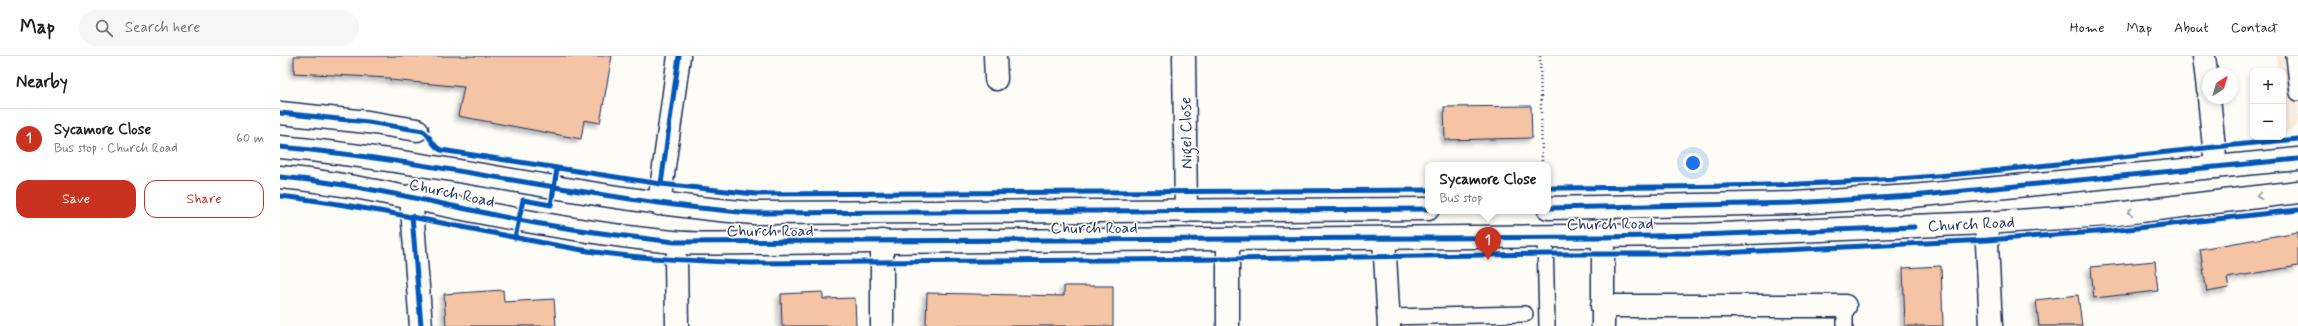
<!DOCTYPE html>
<meta charset="utf-8">
<style>
body{margin:0;font-family:Mynerve,sans-serif;background:#f6f6f6;color:#202124}
.controls{position:absolute;right:12px;top:12px;display:grid;overflow:hidden;border-radius:8px;box-shadow:0 2px 6px #0003}
.controls button{width:36px;height:36px;display:grid;place-items:center;padding:0;border:0;border-bottom:1px solid #e0e0e0;background:#fff;color:#202124;font:20px sans-serif}
.compass{position:absolute;left:1922px;top:12px;width:36px;height:36px;border-radius:50%;background:#fff;box-shadow:0 2px 6px #0003;rotate:37deg}
.you{position:absolute;left:1413px;top:107px;width:14px;height:14px;margin:-10px;border:3px solid #fff;border-radius:50%;background:#1a73e8;box-shadow:0 0 0 6px #1a73e833}
.badge{display:grid;place-items:center;width:26px;height:26px;border-radius:50%;background:#c8321e;color:#fff;font-size:13px;font-weight:700}
.pin{position:absolute;translate:-50% -33px;filter:drop-shadow(0 1px 2px #0008)}
.pin::after{content:'';position:absolute;top:21px;width:14px;height:12px;background:inherit;clip-path:polygon(0 0,100% 0,50% 100%)}
.popup{position:absolute;left:1145px;top:106px;width:126px;height:52px;box-sizing:border-box;display:grid;place-content:center;border-radius:8px;background:#fff;filter:drop-shadow(0 1px 3px #0005);font-size:13px;white-space:nowrap;color:#757577}
.popup b{font-size:15px;color:#202124}
.popup::after{content:'';position:absolute;left:50%;top:100%;margin-left:-8px;border:8px solid transparent;border-top-color:#fff}
.list{margin:0;padding:0;list-style:none}
h2{display:flex;justify-content:space-between;align-items:center;height:52px;margin:0;padding:0 16px;font-size:17px}
h2 small{font-size:13px;font-weight:400;color:#757577}
.list li{display:grid;grid-template-columns:26px 1fr auto;gap:12px;align-items:center;box-sizing:border-box;height:60px;padding:0 16px;border-top:1px solid #e0e0e0}
.list b{display:block;font-size:15px;white-space:nowrap}
.list p{margin:0;font-size:13px;white-space:nowrap;color:#757577}
.list em{font-size:13px;font-style:normal;color:#757577}
.actions{display:flex;gap:8px;padding:12px 16px}
.actions a{flex:1;padding:9px 0;border:1px solid #c8321e;border-radius:12px;text-align:center;font-size:14px;color:#c8321e}
.actions .main{background:#c8321e;color:#fff}
.icon{flex:none;width:22px;height:22px;fill:none;stroke:currentColor;stroke-width:2;stroke-linecap:round;stroke-linejoin:round}
.map{position:relative;flex:none;width:2018px;height:270px;overflow:hidden}
header{display:flex;align-items:center;gap:24px;box-sizing:border-box;height:56px;padding:0 20px;background:#fff;border-bottom:1px solid #e0e0e0}
header strong{font-size:19px}
nav{display:flex;gap:22px;margin-inline-start:auto;font-size:14px}
.search{width:280px;height:36px;background:#f6f6f6;display:flex;align-items:center;gap:10px;box-sizing:border-box;padding:0 14px;border-radius:22px;color:#757577;font-size:15px}
main{display:flex}
aside{flex:1;background:#fff}
.map>svg:first-child{display:block}
.built{fill:#faebde}
.building{fill:#f4c4a4;stroke:#1b2f5e;filter:url(#shadow)}
.lines{fill:none;stroke-linecap:round;stroke-linejoin:round}
.lane-casing{stroke:#1b2f5e;stroke-width:18}
.street-casing{stroke:#1b2f5e;stroke-width:25}
.highway-casing{stroke:#1b2f5e;stroke-width:25}
.path{stroke:#1b2f5e;stroke-width:2.5;stroke-dasharray:1 3;stroke-linecap:butt}
.lane{stroke:#fdfcf7;stroke-width:15}
.street{stroke:#fdfcf7;stroke-width:22}
.highway{stroke:#fdfcf7;stroke-width:22}
.cycleway-casing{stroke:#fdfcf7;stroke-width:8}
.cycleway{stroke:#0057b8;stroke-width:5}
.oneway{stroke:#8c96aa}
.labels{text-anchor:middle;stroke-width:3.5;stroke-linejoin:round;paint-order:stroke}
.street-label{font-size:16px;fill:#1b2f5e;stroke:#fdfcf7}
</style>
<header>
<strong>Map</strong>
<div class="search"><svg class="icon" aria-label="search" viewBox="0 0 24 24"><circle cx="10" cy="10" r="6"/><path d="M15 15l6 6"/></svg>Search here</div>
<nav><a>Home</a><a>Map</a><a>About</a><a>Contact</a></nav>
</header>
<main>
<aside>
<h2>Nearby<small></small></h2>
<ul class="list">
<li><span class="badge">1</span><div><b>Sycamore Close</b><p>Bus stop · Church Road</p></div><em>60 m</em></li>
</ul>
<div class="actions"><a class="main">Save</a><a>Share</a></div>
</aside>
<div class="map">
<svg width="2018" height="270" viewBox="0 0 2018 270">
<defs>
<filter id="shadow"><feDropShadow dx="-3.5" dy="3.5" stdDeviation="2" flood-color="#0004"/></filter>
</defs>
<rect width="100%" height="100%" fill="#fdfcf7"/>
<filter id="ink" filterUnits="userSpaceOnUse"><feTurbulence type="fractalNoise" baseFrequency=".025" numOctaves="2"/><feDisplacementMap in="SourceGraphic" scale="8" xChannelSelector="R" yChannelSelector="G"/><feConvolveMatrix kernelMatrix="1 2 1 2 8 2 1 2 1" color-interpolation-filters="sRGB"/></filter>
<g filter="url(#ink)">
<polygon class="built" points="1996,0 2018,0 2018,68 2005,78 2003,15 1998,15"/>
<g class="building">
<polygon points="14,0 332,0 320,67 304,64 301,83 178,60 184,31 110,24 110,22 14,17"/>
<polygon points="1251,50 1252,82 1165,84 1164,51"/>
<polygon points="2018,176 2018,210 1947,222 1949,232 1927,236 1920,193"/>
<polygon points="1875,205 1878,235 1814,242 1811,211"/>
<polygon points="1661,210 1663,270 1625,270 1623,212"/>
<polygon points="784,230 833,230 833,270 646,270 647,237 784,240"/>
<polygon points="223,234 224,246 274,243 276,270 166,270 164,238"/>
<polygon points="543,236 543,243 575,242 576,270 502,270 501,238"/>
<polygon points="1798,239 1802,270 1759,270 1756,244"/>
</g>
<g class="lines">
<g class="lane-casing">
<g id="lane">
<polyline points="2014,0 2018,37"/>
<polyline points="1265,181 1267,270"/>
<polyline points="1108,261 1245,258"/>
<polyline points="1565,270 1565,250"/>
</g>
</g>
<g class="street-casing">
<g id="street">
<polyline points="715,0 716,23"/>
<polyline points="904,0 906,155"/>
<polyline points="1924,0 1928,33"/>
<polyline points="1929,42 1936,111"/>
<polyline points="0,57 88,66 137,74"/>
<polyline points="131,140 141,270"/>
<polyline points="379,148 399,0"/>
<polyline points="1706,167 1711,270"/>
<polyline points="1323,181 1323,270"/>
<polyline points="1104,182 1109,270"/>
<polyline points="948,183 948,270"/>
<polyline points="602,185 602,270"/>
<polyline points="396,204 397,270"/>
<polyline points="1322,250 1565,250"/>
</g>
</g>
<g class="highway-casing">
<g id="highway">
<path d="M0,91C159,105 314,145 473,157L1148,153"/>
<path d="M0,121C82,128 160,150 241,164C291,173 342,181 393,186C419,189 446,187 472,187L1418,179L1706,167L1828,159L2018,136"/>
<polyline points="1268,152 1514,147 1632,140 2018,103"/>
</g>
</g>
<polyline class="path" points="1260,0 1262,109"/>
<use href="#lane" class="lane"/>
<use href="#street" class="street"/>
<use href="#highway" class="highway"/>
<g class="cycleway-casing">
<g id="cycleway">
<path d="M0,57L88,66L143,75C151,80 152,90 161,94L381,128L475,138L1148,134"/>
<path d="M0,91C159,105 314,145 473,157L1148,153"/>
<path d="M0,121C81,128 159,148 239,164C290,174 342,180 395,186L1323,181L1418,179L1634,171"/>
<polyline points="381,128 399,0"/>
<path d="M1268,132C1389,131 1510,131 1631,122C1760,112 1889,94 2018,83"/>
<path d="M0,140C106,152 210,179 315,196C367,203 419,205 472,207L948,203L1266,198H1420L1707,184L1830,175L2018,154"/>
<polyline points="1268,152 1514,147 1632,140 2018,103"/>
<polyline points="132,160 141,270"/>
<polyline points="235,182 243,144 271,149 277,113"/>
</g>
</g>
<use href="#cycleway" class="cycleway"/>
</g>
<defs><path id="oneway-chevron" d="M-2-3.5L2.5 0L-2 3.5" fill="none" stroke-width="1.6" stroke-linecap="round" stroke-linejoin="round"/></defs>
<g class="oneway">
<use href="#oneway-chevron" transform="translate(1979 140) rotate(173)"/>
<use href="#oneway-chevron" transform="translate(1850 156) rotate(173)"/>
</g>
</g>
<g class="labels">
<g class="street-label">
<text transform="translate(905 77) rotate(-91)" y="6">Nigel Close</text>
<text transform="translate(172 136) rotate(12)" y="6">Church Road</text>
<text transform="translate(1330 167) rotate(-1)" y="6">Church Road</text>
<text transform="translate(1691 167) rotate(-3)" y="6">Church Road</text>
<text x="814" y="177">Church Road</text>
<text x="490" y="180">Church Road</text>
</g>
</g>
</svg>
<div class="controls">
<button>+</button>
<button>−</button>
</div>
<svg class="compass" viewBox="-18 -18 36 36"><path d="M0-13l5 13h-10z" fill="#e53935"/><path d="M0 13l5-13h-10z" fill="#757577"/></svg>
<div class="you"></div>
<div class="pin badge" style="left:1208px;top:204px">1</div>
<div class="popup"><b>Sycamore Close</b>Bus stop</div>
</div>
</main>
